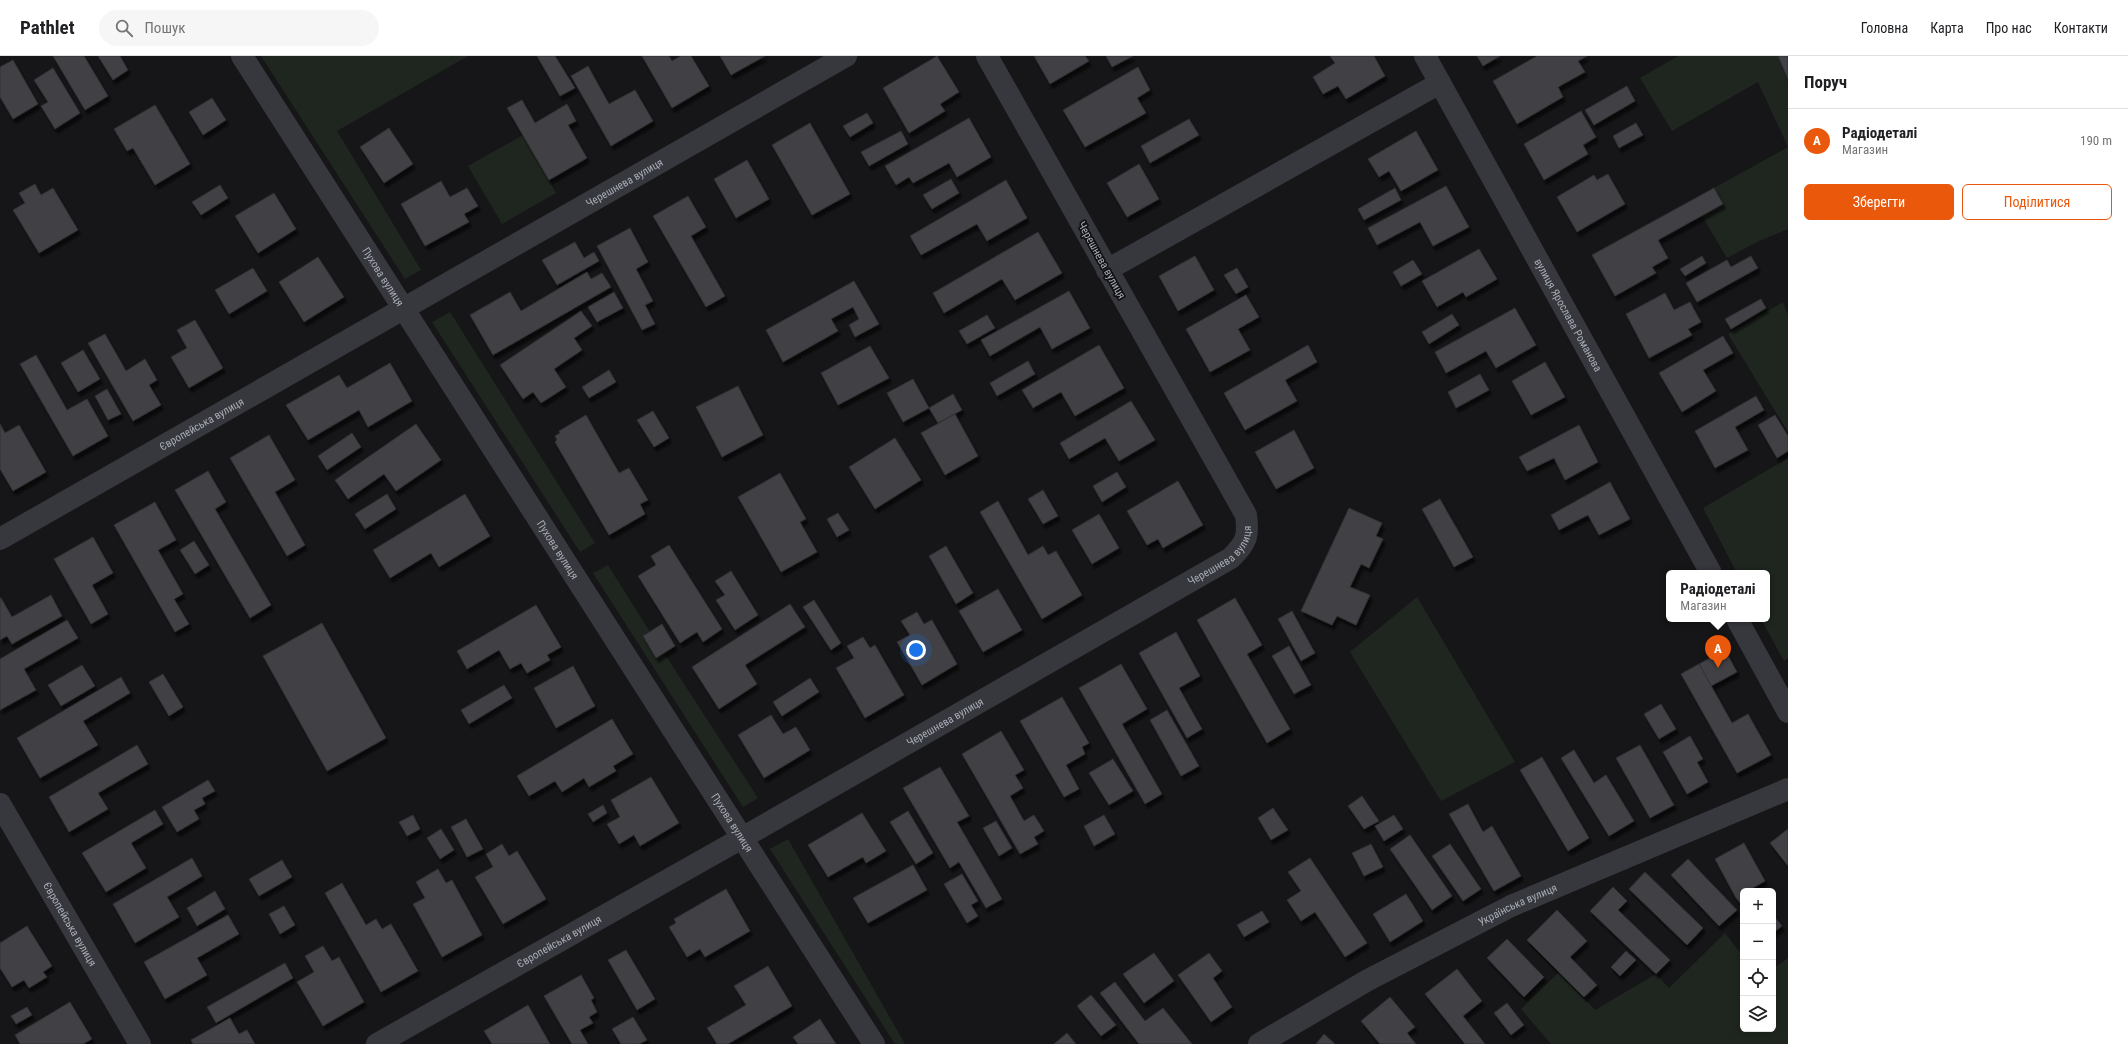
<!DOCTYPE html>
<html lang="uk">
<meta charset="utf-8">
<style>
body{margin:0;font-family:"Roboto Condensed",sans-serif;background:#f6f6f6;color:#202124}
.controls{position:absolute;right:12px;bottom:12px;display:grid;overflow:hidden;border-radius:6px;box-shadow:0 2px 10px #0003}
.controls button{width:36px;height:36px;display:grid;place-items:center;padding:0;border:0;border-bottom:1px solid #e0e0e0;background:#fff;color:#202124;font:20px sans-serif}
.you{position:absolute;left:916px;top:594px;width:14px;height:14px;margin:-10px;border:3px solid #fff;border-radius:50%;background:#1a73e8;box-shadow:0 0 0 6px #1a73e833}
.badge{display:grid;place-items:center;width:26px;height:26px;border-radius:50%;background:#ea580c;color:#fff;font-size:13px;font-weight:700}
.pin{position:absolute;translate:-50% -33px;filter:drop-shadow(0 1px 2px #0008)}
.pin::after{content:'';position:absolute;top:21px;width:14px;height:12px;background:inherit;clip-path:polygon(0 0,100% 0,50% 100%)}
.popup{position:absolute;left:1666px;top:514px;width:104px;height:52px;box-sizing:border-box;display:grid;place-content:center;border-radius:6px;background:#fff;filter:drop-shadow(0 1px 3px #0005);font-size:13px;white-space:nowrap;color:#757577}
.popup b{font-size:15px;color:#202124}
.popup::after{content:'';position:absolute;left:50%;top:100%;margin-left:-8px;border:8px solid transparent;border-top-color:#fff}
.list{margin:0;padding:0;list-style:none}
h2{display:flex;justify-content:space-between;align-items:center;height:52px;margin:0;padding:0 16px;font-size:17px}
h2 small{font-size:13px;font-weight:400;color:#757577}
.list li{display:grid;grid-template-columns:26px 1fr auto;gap:12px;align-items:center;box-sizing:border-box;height:64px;padding:0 16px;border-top:1px solid #e0e0e0}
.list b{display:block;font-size:15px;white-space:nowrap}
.list p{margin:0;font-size:13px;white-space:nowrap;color:#757577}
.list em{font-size:13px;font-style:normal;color:#757577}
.actions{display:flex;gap:8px;padding:12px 16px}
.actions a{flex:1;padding:9px 0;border:1px solid #ea580c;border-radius:6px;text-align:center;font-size:14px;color:#ea580c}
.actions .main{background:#ea580c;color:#fff}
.icon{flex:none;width:22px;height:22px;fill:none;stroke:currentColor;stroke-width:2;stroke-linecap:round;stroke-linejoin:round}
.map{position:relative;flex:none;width:1788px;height:988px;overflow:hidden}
header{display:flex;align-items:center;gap:24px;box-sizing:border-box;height:56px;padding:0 20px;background:#fff;border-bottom:1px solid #e0e0e0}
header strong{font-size:19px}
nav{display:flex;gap:22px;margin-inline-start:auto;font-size:14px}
.search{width:280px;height:36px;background:#f6f6f6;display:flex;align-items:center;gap:10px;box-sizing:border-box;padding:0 14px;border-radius:22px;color:#757577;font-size:15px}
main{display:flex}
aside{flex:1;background:#fff}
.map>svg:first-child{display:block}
.green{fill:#1e261f}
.building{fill:#404145;stroke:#303034;filter:url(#shadow)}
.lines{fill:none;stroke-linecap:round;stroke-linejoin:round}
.street{stroke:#37383d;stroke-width:22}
.labels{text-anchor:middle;stroke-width:3.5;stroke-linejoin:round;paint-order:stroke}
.street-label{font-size:11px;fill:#a8adb8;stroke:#111113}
</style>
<header>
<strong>Pathlet</strong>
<div class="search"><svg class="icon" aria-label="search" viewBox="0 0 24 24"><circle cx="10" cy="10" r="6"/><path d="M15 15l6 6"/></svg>Пошук</div>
<nav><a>Головна</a><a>Карта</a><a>Про нас</a><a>Контакти</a></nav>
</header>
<main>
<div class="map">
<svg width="1788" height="988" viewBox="0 0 1788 988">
<defs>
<filter id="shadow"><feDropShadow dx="2.5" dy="4.5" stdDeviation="1" flood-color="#0009"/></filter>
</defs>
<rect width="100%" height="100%" fill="#161618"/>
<g class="green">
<polygon points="261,0 468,0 337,75 421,214 405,223"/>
<polygon points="1678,0 1788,0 1788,173 1757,186 1727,202 1702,160 1723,148 1714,132 1788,91 1758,26 1672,75 1640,22"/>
<polygon points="523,79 556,137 502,168 468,110"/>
<polygon points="1783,246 1788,259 1788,376 1728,278"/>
<polygon points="450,256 595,487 580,496 432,266"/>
<polygon points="1788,402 1788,602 1784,605 1761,563 1767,563 1767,517 1737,517 1703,452"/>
<polygon points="608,509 650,576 643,581 656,602 664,597 758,742 743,751 593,517"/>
<polygon points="1417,541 1515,706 1441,745 1350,596"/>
<polygon points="788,783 905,988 895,988 770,793"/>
<polygon points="1725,877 1743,900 1743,973 1773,973 1773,913 1788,902 1788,988 1551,988 1521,953 1559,916 1595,954 1656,918 1669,932"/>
</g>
<g class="building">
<polygon points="53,0 84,0 108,40 85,54"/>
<polygon points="98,0 120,0 128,14 113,24"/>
<polygon points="537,0 555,0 575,32 560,40"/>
<polygon points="642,0 669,0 672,5 681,0 691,0 709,30 672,52"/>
<polygon points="720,0 765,0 731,19"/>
<polygon points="937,0 959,36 940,48 945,55 909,77 883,32"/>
<polygon points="1034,0 1085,0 1089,5 1050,28"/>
<polygon points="1106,0 1133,0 1112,11"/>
<polygon points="1330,0 1374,0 1385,20 1346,43 1338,30 1323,38 1313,21 1335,7"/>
<polygon points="1477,0 1500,0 1483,10"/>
<polygon points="1537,0 1587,0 1578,5 1585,16 1558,31 1563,41 1517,68 1493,25"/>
<polygon points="1778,0 1788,0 1788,23"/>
<polygon points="13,4 38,48 13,63 0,41 0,11"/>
<polygon points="588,10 609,48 635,34 653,65 611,90 571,20"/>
<polygon points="1138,11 1150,34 1137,42 1146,57 1085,91 1063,54"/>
<polygon points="53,12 80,57 55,73 41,50 48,46 34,24"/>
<polygon points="1627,30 1635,45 1594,69 1585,54"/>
<polygon points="212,42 226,64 203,79 189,56"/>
<polygon points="522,44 535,67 567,48 576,65 568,69 587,102 549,124 507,52"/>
<polygon points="155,49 190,108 155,129 133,92 127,95 114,73"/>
<polygon points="1581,55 1596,81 1583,89 1588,98 1544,124 1524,88"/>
<polygon points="867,57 873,67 850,81 843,70"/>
<polygon points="969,62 991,101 957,121 949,107 913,127 909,121 896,129 885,110"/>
<polygon points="1189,63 1199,79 1150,107 1141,90"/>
<polygon points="810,67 850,138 812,159 772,89"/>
<polygon points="1636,67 1643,79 1619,92 1613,80"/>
<polygon points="389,72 413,108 384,127 360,91"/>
<polygon points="901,75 908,88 869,110 861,96"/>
<polygon points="1416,75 1438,114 1401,135 1389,115 1379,121 1368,103"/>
<polygon points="747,104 769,143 736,162 714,123"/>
<polygon points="1139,108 1159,143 1127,161 1107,127"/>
<polygon points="1608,118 1625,148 1577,176 1557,141 1594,119 1597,124"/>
<polygon points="951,123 959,137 932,153 923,139"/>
<polygon points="1006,124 1027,162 987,185 977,168 921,199 910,180"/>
<polygon points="441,125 450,141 467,132 478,150 464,158 469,166 425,190 401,148"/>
<polygon points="35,128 41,139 53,132 78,174 39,197 13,154 25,147 19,137"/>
<polygon points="220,129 228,142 201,159 192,146"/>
<polygon points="1446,130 1469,171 1433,190 1420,166 1377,189 1368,172"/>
<polygon points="1395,132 1401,144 1364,164 1358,153"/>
<polygon points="1714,132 1723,148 1658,184 1668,202 1652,211 1656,217 1615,240 1592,199"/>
<polygon points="274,137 296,173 258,197 235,160"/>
<polygon points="688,140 706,171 691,180 725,240 706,251 653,160"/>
<polygon points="630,172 648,206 636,213 653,245 645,249 655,268 642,274 597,190"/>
<polygon points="1038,176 1062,217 1015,244 1002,223 944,257 933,237"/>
<polygon points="575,186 584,202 594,196 599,205 557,229 542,204"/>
<polygon points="1479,193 1497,223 1466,241 1463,236 1437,251 1422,225"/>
<polygon points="1195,200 1214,234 1178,255 1159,220"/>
<polygon points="1702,200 1706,207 1685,220 1680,213"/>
<polygon points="1751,200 1758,212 1697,246 1686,227 1727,204 1731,211"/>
<polygon points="318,201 344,241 304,266 279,226"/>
<polygon points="1413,204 1422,218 1401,230 1393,216"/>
<polygon points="253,212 267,235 229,258 215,234"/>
<polygon points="1237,212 1248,231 1236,238 1224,219"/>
<polygon points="587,216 591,223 602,217 611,231 493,299 470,259 510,236 521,255"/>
<polygon points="854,225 879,268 855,281 849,269 859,263 853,251 831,263 838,275 783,306 766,274"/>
<polygon points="1069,235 1090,272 1052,293 1040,271 990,300 981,284"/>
<polygon points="614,236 623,252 597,266 588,251"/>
<polygon points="1665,237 1674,254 1690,246 1701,266 1688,273 1692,279 1649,302 1626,258"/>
<polygon points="1246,239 1259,261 1238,273 1250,294 1210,316 1186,273"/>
<polygon points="1761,243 1766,252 1731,273 1725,263"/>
<polygon points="1515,252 1536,289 1496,312 1486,295 1446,317 1435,296"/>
<polygon points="581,255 592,270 574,282 582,294 554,313 566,331 541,347 533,336 523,343 500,309"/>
<polygon points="1452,258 1459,269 1429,288 1422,276"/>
<polygon points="987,259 995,272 967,288 959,275"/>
<polygon points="195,264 223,312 189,332 171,301 187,292 177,274"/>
<polygon points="105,278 126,315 145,303 157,324 149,329 161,349 133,365 88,287"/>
<polygon points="1723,280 1733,297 1703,314 1716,335 1682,356 1659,317"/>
<polygon points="1099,289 1124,332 1075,360 1061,336 1033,352 1022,334"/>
<polygon points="1308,289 1317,306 1285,324 1297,345 1245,374 1224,337"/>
<polygon points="870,290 889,322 838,349 821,317"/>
<polygon points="83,294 100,323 78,336 61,307"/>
<polygon points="36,299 67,354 87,343 108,380 73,400 20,308"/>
<polygon points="1028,305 1035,318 997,340 990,327"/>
<polygon points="1545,306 1565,341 1531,359 1512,325"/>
<polygon points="390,307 412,345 368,371 359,354 308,384 286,349 339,319 347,332"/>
<polygon points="609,314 616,326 589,342 582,331"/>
<polygon points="1480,318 1489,334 1456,352 1448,336"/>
<polygon points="913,323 929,352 903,366 887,337"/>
<polygon points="738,330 763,379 722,401 696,351"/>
<polygon points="107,333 121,358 108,364 95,340"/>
<polygon points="953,338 962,354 938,367 929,352"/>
<polygon points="1756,340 1764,354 1735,371 1748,394 1715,412 1695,375"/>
<polygon points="1131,345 1155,384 1119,405 1105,382 1069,403 1060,387"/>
<polygon points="653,355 669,382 654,391 637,364"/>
<polygon points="955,358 978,400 945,419 921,377"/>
<polygon points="586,359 619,417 629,412 648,444 640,448 645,458 609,479 555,386 557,384 555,380 560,377 559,375"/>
<polygon points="1775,359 1788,380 1788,395 1777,402 1758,369"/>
<polygon points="0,368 5,377 19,369 46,416 13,435 0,413"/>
<polygon points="416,368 441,404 396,435 384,418 348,443 335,424"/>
<polygon points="1579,369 1598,406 1565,424 1554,402 1527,415 1519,401"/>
<polygon points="1294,374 1314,412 1276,433 1255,396"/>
<polygon points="352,377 361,391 327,414 318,400"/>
<polygon points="269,379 295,424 275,436 305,489 287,500 230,402"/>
<polygon points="895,382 921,424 875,453 849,411"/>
<polygon points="208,415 226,446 215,453 271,549 250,562 175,434"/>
<polygon points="1117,416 1126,431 1102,446 1093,430"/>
<polygon points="780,417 806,463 800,466 817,496 781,516 738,441"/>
<polygon points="1178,425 1203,469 1163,492 1158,483 1147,489 1127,455"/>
<polygon points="1610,426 1630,463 1599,479 1588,459 1559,474 1551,459"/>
<polygon points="1043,434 1058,460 1043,468 1028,443"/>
<polygon points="387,438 396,453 365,473 355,458"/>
<polygon points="465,438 490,480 439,511 431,497 390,522 373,494"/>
<polygon points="1440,443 1473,501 1454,511 1422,453"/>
<polygon points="998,445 1028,499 1043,490 1048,499 1056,495 1082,539 1042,563 980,456"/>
<polygon points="155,446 176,484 158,494 183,538 174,543 189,568 175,576 114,469"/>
<polygon points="1349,452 1382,467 1376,480 1383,483 1369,512 1361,508 1350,531 1370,539 1356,569 1337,560 1332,569 1301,555"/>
<polygon points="838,457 849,474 837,481 827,463"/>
<polygon points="1099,458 1119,492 1092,508 1072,474"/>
<polygon points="93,481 113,517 92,529 108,558 91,568 54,503"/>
<polygon points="194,485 209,509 195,518 180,494"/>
<polygon points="669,489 722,573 703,586 697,576 680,587 638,520 656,509 651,500"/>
<polygon points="946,490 973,537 956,548 929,500"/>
<polygon points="731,515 758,559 735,574 716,544 725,539 715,525"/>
<polygon points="998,533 1022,574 983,596 959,555"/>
<polygon points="51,539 62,560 12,588 7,580 0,584 0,542 1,542 12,561"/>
<polygon points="1235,542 1262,589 1247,598 1290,673 1267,687 1197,564"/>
<polygon points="814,544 841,587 831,594 803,551"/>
<polygon points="790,548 805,571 745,609 757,628 719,653 692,611"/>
<polygon points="536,549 561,591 547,599 550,604 527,617 521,607 510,613 499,594 467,613 457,595"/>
<polygon points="1292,555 1315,597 1301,605 1278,563"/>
<polygon points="917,556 924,568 932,564 957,608 922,629 897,586 910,579 901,565"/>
<polygon points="67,564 78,582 24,613 36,634 0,654 0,603"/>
<polygon points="322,567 386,682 327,715 263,600"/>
<polygon points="662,568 675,590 656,602 643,580"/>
<polygon points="1176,576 1200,620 1179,632 1202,673 1187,682 1139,597"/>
<polygon points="863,581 870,592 875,589 904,639 865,662 836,612 854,602 847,590"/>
<polygon points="1289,590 1311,629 1294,638 1272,600"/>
<polygon points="1725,594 1737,616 1711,630 1699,608"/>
<polygon points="1121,608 1147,653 1122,668 1162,738 1145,748 1079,632"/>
<polygon points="1699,608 1732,667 1748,658 1771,699 1737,717 1681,618"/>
<polygon points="82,609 95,630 61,650 48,629"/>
<polygon points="573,610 595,650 556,672 534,632"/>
<polygon points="163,618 183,651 169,660 149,626"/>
<polygon points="121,621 130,637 83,665 98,689 40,722 17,682"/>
<polygon points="810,622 819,636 782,660 773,646"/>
<polygon points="504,629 512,642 469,668 461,654"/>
<polygon points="1062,641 1089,687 1082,691 1085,698 1066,709 1079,733 1064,741 1020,665"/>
<polygon points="1661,648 1676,673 1659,683 1644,658"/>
<polygon points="1167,654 1199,710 1181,720 1150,664"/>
<polygon points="771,659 783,678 796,671 810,694 764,722 738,679"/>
<polygon points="612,663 633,698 613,710 616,715 589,731 584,722 562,736 555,725 529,740 517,720"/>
<polygon points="1001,675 1024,714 1015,719 1023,732 1010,740 1024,765 1034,759 1044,775 1034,781 1038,788 1020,798 962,698"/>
<polygon points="1690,680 1703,703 1697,706 1708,726 1687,738 1663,696"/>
<polygon points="137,689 148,708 98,737 108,753 69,776 49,741"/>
<polygon points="1640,689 1674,749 1650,762 1616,702"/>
<polygon points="1574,694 1594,727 1606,719 1634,765 1609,780 1561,702"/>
<polygon points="1542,701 1589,782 1568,795 1520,714"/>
<polygon points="1113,703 1133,735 1109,749 1089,717"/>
<polygon points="940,711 969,760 957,766 1002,843 986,852 959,806 950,812 903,732"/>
<polygon points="651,721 679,767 640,790 634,779 619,788 607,768 620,761 611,744"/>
<polygon points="208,724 215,735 202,742 205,748 194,754 199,763 177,776 162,751"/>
<polygon points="1362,740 1379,765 1364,773 1348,750"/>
<polygon points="1468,748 1483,776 1492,770 1521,820 1494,835 1449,758"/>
<polygon points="603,749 607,757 593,766 588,758"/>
<polygon points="1273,752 1288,774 1271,784 1258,762"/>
<polygon points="155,754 163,768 131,787 146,812 106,836 82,797"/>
<polygon points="908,755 933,797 916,808 890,766"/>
<polygon points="862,757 886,795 866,807 863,801 828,821 808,789"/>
<polygon points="413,759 420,773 407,780 399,766"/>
<polygon points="1104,759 1115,778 1094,790 1084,770"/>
<polygon points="1394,759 1403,773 1384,785 1375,770"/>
<polygon points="466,763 483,793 467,801 451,771"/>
<polygon points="996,765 1012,792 999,800 983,772"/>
<polygon points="441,773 454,794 440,803 427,782"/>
<polygon points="1788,773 1788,810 1770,787"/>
<polygon points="1410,779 1452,840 1432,854 1390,793"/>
<polygon points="1744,787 1765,825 1751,833 1753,835 1743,835 1743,850 1736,842 1715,803"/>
<polygon points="502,788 509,800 517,795 546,843 503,868 475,821 493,811 486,798"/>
<polygon points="1371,788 1383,811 1364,820 1352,797"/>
<polygon points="1450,788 1481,833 1463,845 1432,800"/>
<polygon points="192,802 202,820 167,841 179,861 135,887 113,848"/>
<polygon points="1310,802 1367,887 1345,901 1315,856 1301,865 1287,844 1301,835 1288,816"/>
<polygon points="1688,803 1737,854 1719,870 1671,819"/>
<polygon points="282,804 292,821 259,840 249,823"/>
<polygon points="913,809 927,834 868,867 853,842"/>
<polygon points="438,813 446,827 452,824 482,879 442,901 413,848 425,842 416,826"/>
<polygon points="1645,816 1703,872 1687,889 1629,833"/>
<polygon points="962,818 978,845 971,849 978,860 967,867 944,828"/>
<polygon points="342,827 366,869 376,863 382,873 391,868 418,915 381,936 325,837"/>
<polygon points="1613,831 1627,845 1618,854 1670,904 1656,918 1590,855"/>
<polygon points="726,833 750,875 705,901 700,893 687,901 669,871 676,867 674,863"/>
<polygon points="215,835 225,853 197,870 187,852"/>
<polygon points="1406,838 1423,865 1390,886 1373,858"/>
<polygon points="284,850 295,869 280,878 269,858"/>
<polygon points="1557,854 1587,885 1570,901 1597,929 1584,941 1527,884"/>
<polygon points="1262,855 1269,866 1244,881 1237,869"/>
<polygon points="228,859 239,878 197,902 207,919 165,943 144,906"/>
<polygon points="1773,859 1782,870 1773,877"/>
<polygon points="27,870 52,910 43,916 47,921 29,932 24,924 12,931 0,912 0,887"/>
<polygon points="1507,883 1544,921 1524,941 1487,902"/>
<polygon points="323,890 332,905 339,901 364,946 323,970 297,926 314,916 305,900"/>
<polygon points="626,894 655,943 637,954 608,904"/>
<polygon points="1626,895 1636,904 1620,920 1611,911"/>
<polygon points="1154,897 1174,925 1144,947 1123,918"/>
<polygon points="1209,897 1222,915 1213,922 1232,951 1211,966 1178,919"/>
<polygon points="285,907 293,922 216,967 207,951"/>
<polygon points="768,910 792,950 728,988 717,988 707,972 746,949 734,930"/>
<polygon points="1457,913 1482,945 1463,960 1485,988 1465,988 1425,938"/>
<polygon points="581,919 594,942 591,944 597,956 589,961 593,967 580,974 588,988 572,988 544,940"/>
<polygon points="1115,926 1145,965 1163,952 1192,988 1139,988 1100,937"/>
<polygon points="1091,939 1116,969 1101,980 1077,950"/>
<polygon points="1390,941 1415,971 1407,977 1416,988 1380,988 1361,965"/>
<polygon points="70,946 92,983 83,988 20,988 15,979"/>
<polygon points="1507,947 1524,969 1511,979 1494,957"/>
<polygon points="528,949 550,988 492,988 484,975"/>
<polygon points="27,951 32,959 16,968 11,960"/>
<polygon points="633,961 647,984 639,988 621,988 612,973"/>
<polygon points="230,962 239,978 247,974 255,988 193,988 191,984"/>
<polygon points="820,963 836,988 798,988 793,981"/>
<polygon points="1067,977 1076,988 1054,988"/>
<polygon points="1324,978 1335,988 1316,988"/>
</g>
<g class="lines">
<g class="street">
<path id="s1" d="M242,0L874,988"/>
<path id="s2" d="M1425,0L1711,517"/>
<polyline points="1107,214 1440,27"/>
<path id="s3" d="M0,483L846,0"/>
<polyline points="1737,563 1788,656"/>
<path id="s4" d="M0,748L140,988"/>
<path id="s5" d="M377,988L742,782L1231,502C1246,487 1249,481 1246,459L987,0"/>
<path id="s6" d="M1259,988L1368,924L1511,850L1788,733"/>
</g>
</g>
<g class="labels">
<g class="street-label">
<text dy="4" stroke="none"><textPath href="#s3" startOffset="719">Черешнева вулиця</textPath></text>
<text transform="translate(1102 204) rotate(61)" y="4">Черешнева вулиця</text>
<text dy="4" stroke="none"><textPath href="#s1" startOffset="262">Пухова вулиця</textPath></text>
<text dy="4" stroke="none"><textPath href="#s2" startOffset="296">вулиця Ярослава Романова</textPath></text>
<text dy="4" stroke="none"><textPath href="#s3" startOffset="232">Європейська вулиця</textPath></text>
<text dy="4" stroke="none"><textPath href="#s1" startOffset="586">Пухова вулиця</textPath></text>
<text dy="4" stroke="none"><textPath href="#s5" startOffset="977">Черешнева вулиця</textPath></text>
<text dy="4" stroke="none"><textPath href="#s5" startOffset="653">Черешнева вулиця</textPath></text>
<text dy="4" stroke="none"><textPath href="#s1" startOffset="910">Пухова вулиця</textPath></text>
<text dy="4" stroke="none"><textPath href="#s6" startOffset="294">Українська вулиця</textPath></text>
<text dy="4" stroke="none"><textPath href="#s4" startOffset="139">Європейська вулиця</textPath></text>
<text dy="4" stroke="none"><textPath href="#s5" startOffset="209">Європейська вулиця</textPath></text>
</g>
</g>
</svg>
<div class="controls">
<button>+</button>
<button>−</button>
<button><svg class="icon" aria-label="locate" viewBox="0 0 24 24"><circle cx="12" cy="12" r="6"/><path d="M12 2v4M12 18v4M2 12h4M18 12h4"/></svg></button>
<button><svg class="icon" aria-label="layers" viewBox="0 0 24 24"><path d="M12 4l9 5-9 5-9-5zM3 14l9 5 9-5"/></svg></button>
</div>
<div class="you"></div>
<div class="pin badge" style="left:1718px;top:612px">A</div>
<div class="popup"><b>Радіодеталі</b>Магазин</div>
</div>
<aside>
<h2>Поруч<small></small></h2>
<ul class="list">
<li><span class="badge">A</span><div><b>Радіодеталі</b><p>Магазин</p></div><em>190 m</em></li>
</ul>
<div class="actions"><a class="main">Зберегти</a><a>Поділитися</a></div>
</aside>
</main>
